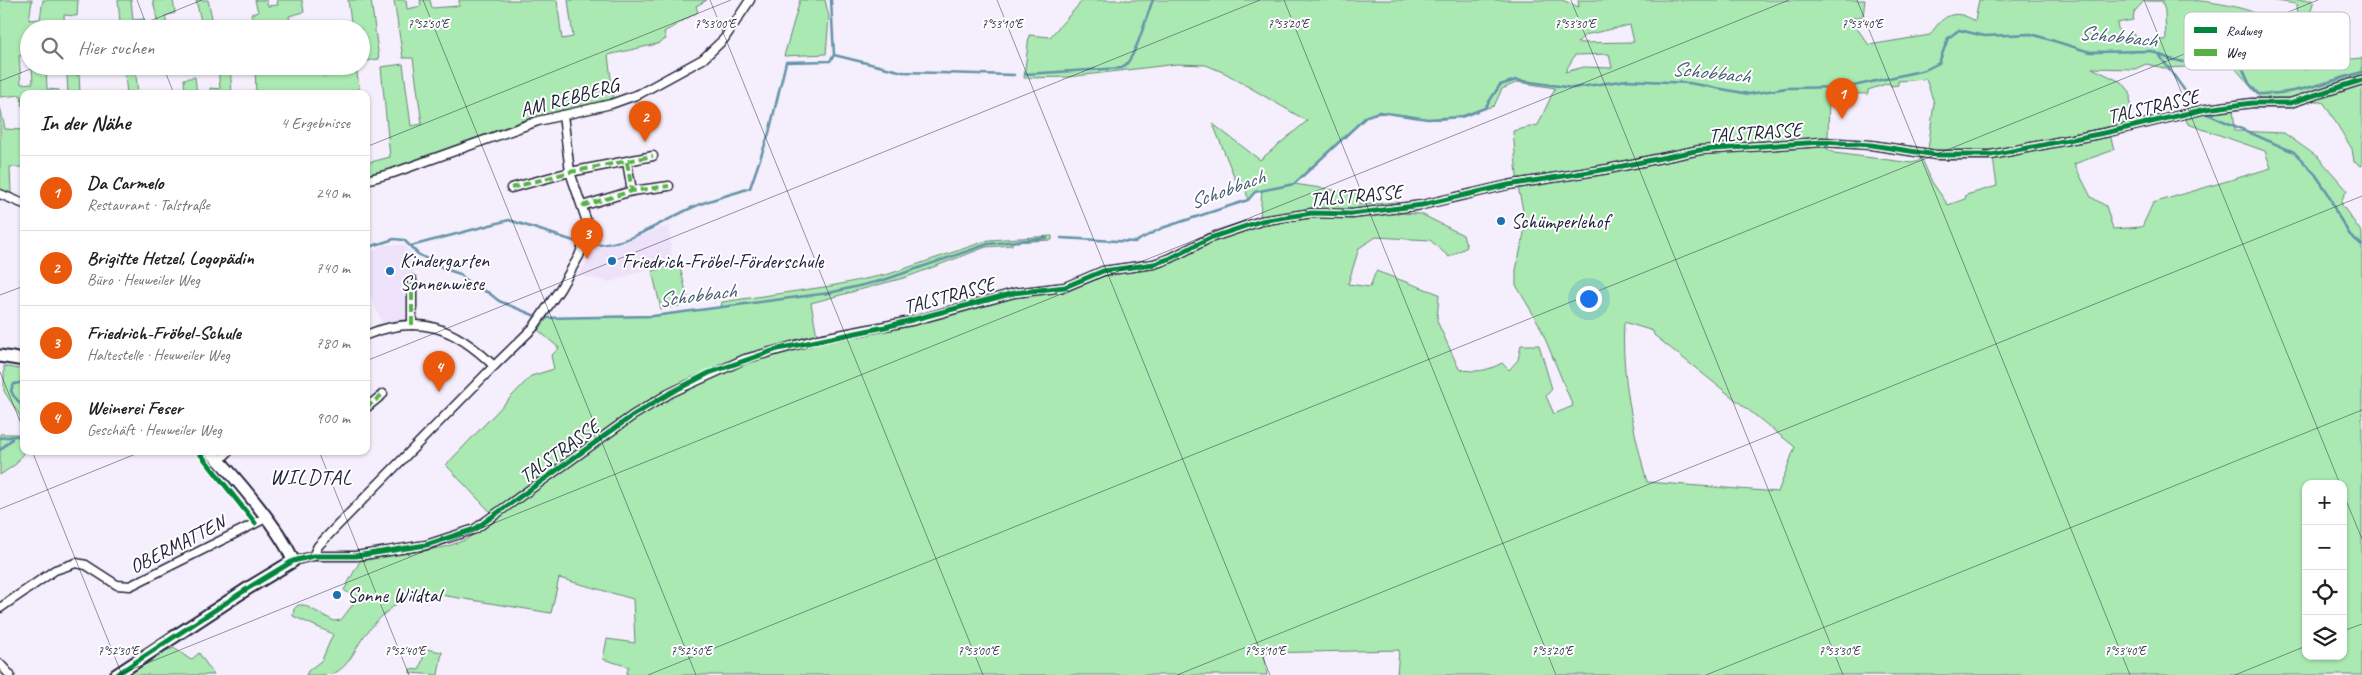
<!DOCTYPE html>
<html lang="de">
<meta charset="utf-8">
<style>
body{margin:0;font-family:Caveat,sans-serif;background:#f2f2f2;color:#202124}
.controls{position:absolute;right:15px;bottom:15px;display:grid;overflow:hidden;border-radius:10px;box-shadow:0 1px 4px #0004}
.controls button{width:45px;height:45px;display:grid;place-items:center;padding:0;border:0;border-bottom:1px solid #e0e0e0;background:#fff;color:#202124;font:25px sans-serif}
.you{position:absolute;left:1588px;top:298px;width:18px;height:18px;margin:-12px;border:4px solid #fff;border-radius:50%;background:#1a73e8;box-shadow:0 0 0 8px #1a73e833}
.badge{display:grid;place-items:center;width:32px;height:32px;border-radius:50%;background:#ea580c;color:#fff;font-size:16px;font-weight:700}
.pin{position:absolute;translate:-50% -41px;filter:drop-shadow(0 1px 2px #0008)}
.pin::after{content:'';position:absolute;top:26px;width:18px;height:15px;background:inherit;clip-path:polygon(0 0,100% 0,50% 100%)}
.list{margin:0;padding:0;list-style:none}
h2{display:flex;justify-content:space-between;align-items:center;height:65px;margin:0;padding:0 20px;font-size:21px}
h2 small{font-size:16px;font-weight:400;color:#757577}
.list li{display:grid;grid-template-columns:32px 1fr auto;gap:15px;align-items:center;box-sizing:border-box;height:75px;padding:0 20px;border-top:1px solid #e0e0e0}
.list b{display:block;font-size:19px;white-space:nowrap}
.list p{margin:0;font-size:16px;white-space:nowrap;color:#757577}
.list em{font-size:16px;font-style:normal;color:#757577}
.icon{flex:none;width:28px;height:28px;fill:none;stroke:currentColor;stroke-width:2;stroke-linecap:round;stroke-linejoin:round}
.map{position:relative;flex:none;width:2362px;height:675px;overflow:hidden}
.search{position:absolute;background:#fff;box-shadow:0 1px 4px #0004;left:20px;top:20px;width:350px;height:55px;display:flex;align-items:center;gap:12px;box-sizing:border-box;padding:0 18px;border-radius:28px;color:#757577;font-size:19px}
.panel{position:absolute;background:#fff;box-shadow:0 1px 4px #0004;left:20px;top:90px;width:350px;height:365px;border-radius:10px}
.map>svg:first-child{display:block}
.built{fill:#eee2fa}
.green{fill:#aae9b2;stroke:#668676;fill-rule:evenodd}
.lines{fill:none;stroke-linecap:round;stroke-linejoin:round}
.stream{stroke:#6593a9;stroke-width:2.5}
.street-casing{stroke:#22223b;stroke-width:11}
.secondary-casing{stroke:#22223b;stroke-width:15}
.street{stroke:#fff;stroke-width:8}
.secondary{stroke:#fff;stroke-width:11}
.quiet{stroke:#55b146;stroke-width:4;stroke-dasharray:8 4;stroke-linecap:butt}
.cycleway-casing{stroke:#fff;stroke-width:8}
.cycleway{stroke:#00873e;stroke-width:5}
.ticks{fill:none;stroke:#22223b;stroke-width:1;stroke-opacity:0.45}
.poi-dot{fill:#1f6fb2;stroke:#fff;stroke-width:2}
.labels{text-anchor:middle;stroke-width:4;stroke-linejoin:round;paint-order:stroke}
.street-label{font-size:20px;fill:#22223b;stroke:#fff}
.poi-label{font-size:20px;fill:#22223b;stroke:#fff;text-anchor:start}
.water-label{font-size:21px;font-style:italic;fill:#445b72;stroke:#fff}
.quarter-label{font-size:22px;letter-spacing:1px;fill:#22223b;stroke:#fff}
.key{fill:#fff;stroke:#bdbdc4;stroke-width:1}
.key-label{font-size:14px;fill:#22223b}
.ticks-label{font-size:12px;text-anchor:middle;fill:#22223b;stroke:#fff;stroke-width:4;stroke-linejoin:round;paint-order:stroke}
</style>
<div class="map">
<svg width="2362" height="675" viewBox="0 0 2362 675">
<rect width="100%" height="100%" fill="#f5eefc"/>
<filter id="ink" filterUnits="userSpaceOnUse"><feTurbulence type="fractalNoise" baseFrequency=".02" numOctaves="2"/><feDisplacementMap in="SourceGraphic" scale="10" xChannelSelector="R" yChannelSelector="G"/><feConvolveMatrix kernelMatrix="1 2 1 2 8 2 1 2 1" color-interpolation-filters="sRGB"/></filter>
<g filter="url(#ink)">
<g class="built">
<polygon points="669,226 672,261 610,282 579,275 594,249"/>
<polygon points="383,245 403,245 415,257 410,321 382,323 366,285 366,255"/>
</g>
<g class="green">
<polygon points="0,0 32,0 29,20 40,19 43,0 78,0 77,16 64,15 65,29 53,29 52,22 43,23 43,29 29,29 29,55 19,56 21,84 33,83 32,66 46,66 47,89 59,90 59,94 24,94 24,105 22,106 21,95 0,97"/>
<polygon points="118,0 131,0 133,20 144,19 145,29 115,29 115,23 120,22"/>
<polygon points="153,0 173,0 175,13 165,16 168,29 159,29"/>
<polygon points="196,0 208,0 212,18 201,21"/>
<polygon points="255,0 266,0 268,6 278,5 277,0 302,0 304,12 289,16 291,29 255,29 251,14 258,12"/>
<polygon points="348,0 371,0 379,59 366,61 361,29 352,29"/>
<polygon points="394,0 406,0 407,9 421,6 420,0 430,0 432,8 459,6 459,0 557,0 562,39 573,37 568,0 707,0 696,6 698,12 664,32 666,39 657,44 608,55 614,102 537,120 448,153 366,176 366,155 367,163 390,157 381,67 403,64 411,126 422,124 413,58 403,58"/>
<polygon points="800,0 825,0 829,17 826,54 784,56"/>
<path d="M1083,0H1562L1579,7L1578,0H1865L1863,16L1850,19L1869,45L1930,35C1943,15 1954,8 1975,21L1979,0H2192C2212,2 2231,5 2250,11C2267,17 2278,35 2298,32L2296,4L2270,0H2314L2302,40L2335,48L2304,59V70L2346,59L2347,56L2352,59L2362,58V166L2354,162L2352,149L2324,103L2314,100L2291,107H2263L2261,99L2231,63L2223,61L2186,67L2164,68L2146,64L2135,69L2092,68L2123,83L2130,92L2131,122L1992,151L1948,153L1928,150L1934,103L1926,79L1898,81V85L1891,86L1889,83L1868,90V94L1829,93L1828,138H1824L1823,146L1834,153L1912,163L1919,161L1921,157L1932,182L1948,205L1965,199L1966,195L1997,186L1993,158L2110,134L2114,150L2074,164L2091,197L2106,206L2113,229L2142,227L2153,203L2271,168L2265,151L2188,124L2186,120L2188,117L2194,114L2233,108L2235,131L2284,133L2319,158L2347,190L2341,201L2342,205L2362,233V675H1397L1399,650L1264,653L1267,675H626L629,667L603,659L607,639L635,643L633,599L559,578L551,613L422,592C399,597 376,620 362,639C353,653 349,666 333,674C327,675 314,675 306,675L308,671L322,660L333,634L293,616L294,609L298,605H304L334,621L341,620L354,603V597L344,590L360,561L445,547L465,540L497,519L446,465L531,376L554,369L551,356L559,348L538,330L548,318L653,316L721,307L722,302L831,286L889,274L989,240L1052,236V240L1012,242V245L986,247L907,277L811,303L817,336L884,326L1012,290L1015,297L1066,290L1105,275L1173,261L1211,241L1262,224L1260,217L1262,190L1255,192L1248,200L1245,185L1238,186L1213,124L1260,160L1307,121L1225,73L1206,65L1177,64L1068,77L1024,78L1029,35L1050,37ZM2144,1H2162L2165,11L2166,40L2138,39L2134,34L2120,37L2117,23L2133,20L2134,12ZM1630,25L1634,42L1577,43L1585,35ZM1609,54L1612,68L1584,67L1565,72L1575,55ZM1518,82L1555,88L1538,125L1513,131L1518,187L1526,224L1516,270V285L1539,324L1573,406L1554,414L1546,396L1552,389L1539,345H1521L1518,360L1509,370L1502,363C1487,371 1476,373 1459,369L1437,321L1439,294L1376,271L1370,287L1348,284L1359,248L1376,237L1430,240L1449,257L1467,247L1463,235L1421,214L1398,213L1397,202L1359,205L1360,194L1294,184L1367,116C1391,108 1418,121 1444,119C1462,118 1477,110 1494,106L1502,89ZM1624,322L1653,331L1654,335L1795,447L1778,492L1647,482C1633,429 1621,376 1624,322ZM2306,484H2343V656H2306Z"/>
<polygon points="124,66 135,66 138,94 127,94"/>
<polygon points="218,66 230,66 232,94 211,94 210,88 220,89"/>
<polygon points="255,66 322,66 323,76 333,74 332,66 356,66 360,94 256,94"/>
<polygon points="67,75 79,75 80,94 68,94"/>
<polygon points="195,77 197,94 185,94 184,79"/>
<polygon points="0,106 5,129 24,130 24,167 10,167 11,195 0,189"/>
<polygon points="679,263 689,304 661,309 652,271"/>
<polygon points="4,366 24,370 24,451 30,451 24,452 16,464 0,475 0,434 20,434 20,416 4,391"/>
<polygon points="174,648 191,660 199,653 214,675 128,675 161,652"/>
<polygon points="426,649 442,652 438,675 410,673 410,669 419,670"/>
</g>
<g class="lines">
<g class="stream">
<polyline points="831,0 834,55"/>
<polyline points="2159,55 2198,109"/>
<path d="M1025,74L1122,68C1136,59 1146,16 1153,0"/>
<polyline points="2203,112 2294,152 2315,174 2328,193 2336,212 2350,235 2362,245"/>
<path d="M1061,238L1135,242L1162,228L1248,200L1255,192L1294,184L1367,116L1379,112L1428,119L1461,117L1485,108L1500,85L1516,80L1573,88L1627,80L1689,83L1749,94L1787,88L1849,87L1925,70L1939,63L1948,38L1959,30L1985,36L2031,34L2090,52L2151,51L2170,59L2184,62L2228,57L2241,65L2249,83L2258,94C2294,95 2328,82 2362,72"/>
<path d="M590,245C629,247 664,219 698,205C715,198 733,194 750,188L769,133L786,62L830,61L834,55L903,72L1014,75"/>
<polyline points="411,246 509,220 580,243"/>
<polyline points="366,248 394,239 404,240 418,254 445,269 460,274 471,285 489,293 499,301 538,317"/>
<polyline points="543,318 653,316 829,293 884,280 988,244 1047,238"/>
<polyline points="24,382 14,384 11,390 13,395 24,408"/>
<polyline points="0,438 24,435"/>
<polyline points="0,450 12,439"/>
</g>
<g class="street-casing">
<g id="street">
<polyline points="627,162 632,191"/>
<polyline points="366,180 393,173 538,121 611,104 639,94 703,59 724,39 750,0"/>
<polyline points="511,188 570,172 653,156"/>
<polyline points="0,194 24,204"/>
<polyline points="582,206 632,191 669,186"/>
<polyline points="412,325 412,280"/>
<path d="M366,335C420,313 455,328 494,366"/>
<polyline points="366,408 383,394"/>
<polyline points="219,461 229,451"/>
<polyline points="313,556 318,546 336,527 494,366 533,328 560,289 579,256 585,240 588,225 570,172 563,115"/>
<polyline points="293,561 313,556 356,556 426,545 475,529 632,416 670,393 745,359 818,339 916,320 1014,293 1065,287 1103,271 1154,264 1171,258 1210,238 1261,221 1312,213 1352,214 1422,205 1508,185 1608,169 1700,150 1823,142 1871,145 1936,155 1991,155 2109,132 2206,109 2252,103 2290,103 2362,80"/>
<polyline points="0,608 55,570 76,563 86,565 117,585 130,586 266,518"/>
<polyline points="0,664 10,675"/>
</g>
</g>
<g class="secondary-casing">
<g id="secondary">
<polyline points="0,356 24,360"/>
<path d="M116,675L250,587L293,561C284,534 232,473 210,451"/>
</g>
</g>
<use href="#street" class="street"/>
<use href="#secondary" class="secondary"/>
<g class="quiet">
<polyline points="627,162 632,191"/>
<polyline points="511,188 570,172 653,156"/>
<polyline points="582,206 632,191 669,186"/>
<polyline points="412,325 412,280"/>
<polyline points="366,408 383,394"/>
</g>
<g class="cycleway-casing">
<g id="cycleway">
<polyline points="198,451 255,523"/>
<polyline points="116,675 250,587 293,561 313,556 356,556 426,545 475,529 632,416 670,393 709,373 778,349 885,327 1014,293 1065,287 1103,271 1154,264 1171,258 1210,238 1261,221 1312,213 1352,214 1422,205 1508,185 1608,169 1700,150 1823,142 1871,145 1936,155 1991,155 2109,132 2206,109 2252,103 2290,103 2362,80"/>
</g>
</g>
<use href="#cycleway" class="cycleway"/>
</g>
</g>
<path class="ticks" d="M137,0L148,29M423,0L696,675M710,0L983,675M997,0L1270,675M1284,0L1556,675M1571,0L1843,675M1857,0L2130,675M2144,0L2340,484M130,29L202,0M163,66L174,94M0,81L38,66M366,147L731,0M0,295L24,286M366,361L1260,0M0,372L24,431M32,451L122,675M319,451L409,675M2343,493L2362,539M0,509L143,451M2343,631L2362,624M118,675L1789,0M648,675L2318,0M1177,675L2362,196M1706,675L2362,410M2235,675L2306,646"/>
<g class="poi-dot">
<circle cx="1501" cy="221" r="5"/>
<circle cx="612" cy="261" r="5"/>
<circle cx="390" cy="271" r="5"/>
<circle cx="337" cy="595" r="5"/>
</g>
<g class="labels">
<g class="street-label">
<text transform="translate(569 97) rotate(-15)" y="7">AM REBBERG</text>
<text transform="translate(2153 106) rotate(-13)" y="7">TALSTRASSE</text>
<text transform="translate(1755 132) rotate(-4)" y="7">TALSTRASSE</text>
<text transform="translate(1356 195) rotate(-5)" y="7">TALSTRASSE</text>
<text transform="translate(949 295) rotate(-15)" y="7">TALSTRASSE</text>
<text transform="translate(559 451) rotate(-36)" y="7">TALSTRASSE</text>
<text transform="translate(177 544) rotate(-27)" y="7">OBERMATTEN</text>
</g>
<g class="poi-label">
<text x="1511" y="228">Schümperlehof</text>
<text x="400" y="267">Kindergarten<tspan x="400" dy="23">Sonnenwiese</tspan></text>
<text x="622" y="268">Friedrich-Fröbel-Förderschule</text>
<text x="347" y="602">Sonne Wildtal</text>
</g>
<g class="water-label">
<text transform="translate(2118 36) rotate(6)" y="7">Schobbach</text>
<text transform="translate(1711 72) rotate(6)" y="7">Schobbach</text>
<text transform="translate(1227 189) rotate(-20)" y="7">Schobbach</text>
<text transform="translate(697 295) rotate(-7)" y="7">Schobbach</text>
</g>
<g class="quarter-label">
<text x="311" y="484">WILDTAL</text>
</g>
</g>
<rect x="2184" y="12" width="166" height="58" rx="8" class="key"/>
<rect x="2194" y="27" width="23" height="6" fill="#00873e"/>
<rect x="2194" y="49" width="23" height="7" fill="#55b146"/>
<g class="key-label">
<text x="2226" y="35">Radweg</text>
<text x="2226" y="57">Weg</text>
</g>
<g class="ticks-label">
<text x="428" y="28">7°52'50"E</text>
<text x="715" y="28">7°53'00"E</text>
<text x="1002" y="28">7°53'10"E</text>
<text x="1288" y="28">7°53'20"E</text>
<text x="1575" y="28">7°53'30"E</text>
<text x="1862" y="28">7°53'40"E</text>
<text x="118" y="655">7°52'30"E</text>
<text x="405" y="655">7°52'40"E</text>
<text x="691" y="655">7°52'50"E</text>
<text x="978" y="655">7°53'00"E</text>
<text x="1265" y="655">7°53'10"E</text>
<text x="1552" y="655">7°53'20"E</text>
<text x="1839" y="655">7°53'30"E</text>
<text x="2125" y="655">7°53'40"E</text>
</g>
</svg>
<div class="controls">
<button>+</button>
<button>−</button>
<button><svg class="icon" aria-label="locate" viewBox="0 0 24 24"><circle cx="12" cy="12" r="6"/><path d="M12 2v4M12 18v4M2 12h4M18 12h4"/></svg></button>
<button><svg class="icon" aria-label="layers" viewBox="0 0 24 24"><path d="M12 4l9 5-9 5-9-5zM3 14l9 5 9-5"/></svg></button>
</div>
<div class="you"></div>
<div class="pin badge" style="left:1842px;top:119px">1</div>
<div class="pin badge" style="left:645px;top:142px">2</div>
<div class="pin badge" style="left:587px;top:259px">3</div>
<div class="pin badge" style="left:439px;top:392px">4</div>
<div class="search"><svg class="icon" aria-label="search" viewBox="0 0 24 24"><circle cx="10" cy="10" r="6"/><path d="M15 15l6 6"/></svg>Hier suchen</div>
<section class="panel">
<h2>In der Nähe<small>4 Ergebnisse</small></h2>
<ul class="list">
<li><span class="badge">1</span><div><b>Da Carmelo</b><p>Restaurant · Talstraße</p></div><em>240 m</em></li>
<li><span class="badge">2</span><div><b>Brigitte Hetzel, Logopädin</b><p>Büro · Heuweiler Weg</p></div><em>740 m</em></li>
<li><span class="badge">3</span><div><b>Friedrich-Fröbel-Schule</b><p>Haltestelle · Heuweiler Weg</p></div><em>780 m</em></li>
<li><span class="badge">4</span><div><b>Weinerei Feser</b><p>Geschäft · Heuweiler Weg</p></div><em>900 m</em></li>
</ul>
</section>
</div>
